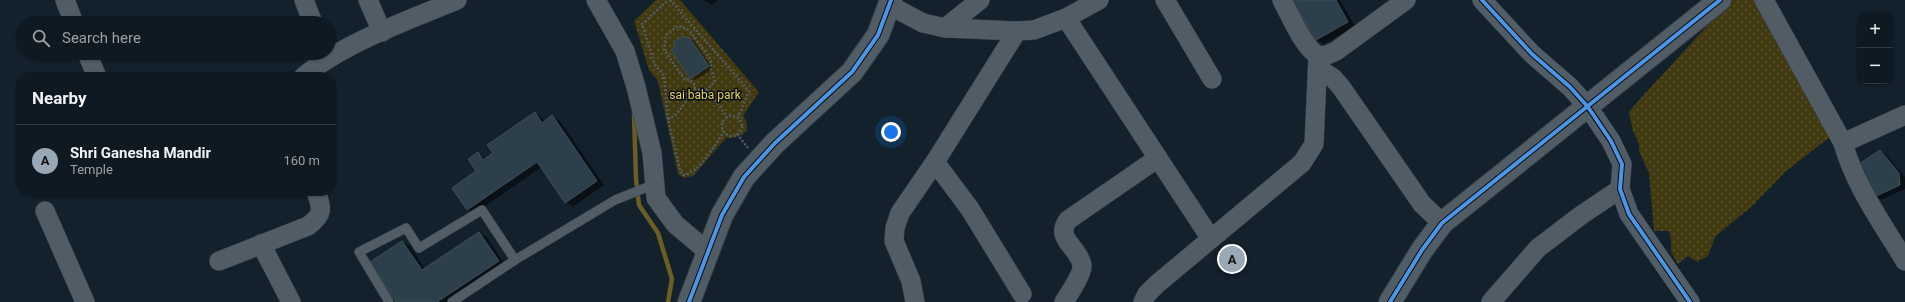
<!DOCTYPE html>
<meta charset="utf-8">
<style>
body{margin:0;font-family:Roboto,sans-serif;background:#17222a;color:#f1f3f6}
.controls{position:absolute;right:12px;top:12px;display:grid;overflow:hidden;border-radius:8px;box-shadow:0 1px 3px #0004}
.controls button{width:36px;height:36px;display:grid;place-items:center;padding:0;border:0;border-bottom:1px solid #2e383f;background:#0e1921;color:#f1f3f6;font:20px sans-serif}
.you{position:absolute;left:891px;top:132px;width:14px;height:14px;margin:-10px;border:3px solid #fff;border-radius:50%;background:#1a73e8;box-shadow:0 0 0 6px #1a73e833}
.badge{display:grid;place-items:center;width:26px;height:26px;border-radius:50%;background:#98a8b4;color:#111;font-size:13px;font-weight:700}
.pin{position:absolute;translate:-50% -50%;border:2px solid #fff;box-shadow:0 1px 4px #0006}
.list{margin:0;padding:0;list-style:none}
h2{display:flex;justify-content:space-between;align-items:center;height:52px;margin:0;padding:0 16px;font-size:17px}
h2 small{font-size:13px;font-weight:400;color:#9ba0a5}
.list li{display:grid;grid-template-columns:26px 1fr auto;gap:12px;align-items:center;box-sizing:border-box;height:72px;padding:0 16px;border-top:1px solid #2e383f}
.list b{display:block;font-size:15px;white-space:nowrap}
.list p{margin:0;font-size:13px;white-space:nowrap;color:#9ba0a5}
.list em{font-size:13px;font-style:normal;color:#9ba0a5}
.icon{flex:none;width:22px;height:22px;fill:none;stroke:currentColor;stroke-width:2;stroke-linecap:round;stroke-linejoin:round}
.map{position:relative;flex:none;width:1905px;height:302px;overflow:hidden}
.search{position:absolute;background:#0e1921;box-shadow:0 1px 3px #0004;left:16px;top:16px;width:320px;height:44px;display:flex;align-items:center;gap:10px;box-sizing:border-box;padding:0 14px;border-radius:22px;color:#9ba0a5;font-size:15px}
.panel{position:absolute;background:#0e1921;box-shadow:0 1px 3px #0004;left:16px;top:72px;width:320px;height:124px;border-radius:16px}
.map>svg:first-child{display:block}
.park{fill:url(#park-dots)}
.shadow{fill:#0007}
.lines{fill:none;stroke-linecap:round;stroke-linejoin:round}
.stream{stroke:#6b5e23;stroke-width:4.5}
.building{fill:#2d3f4b;stroke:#404e57}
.service-casing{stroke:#323d46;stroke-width:10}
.minor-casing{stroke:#323d46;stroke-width:20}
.tertiary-casing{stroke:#323d46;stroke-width:24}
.path{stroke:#515c64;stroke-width:2.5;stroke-dasharray:2 2;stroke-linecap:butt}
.service{stroke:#515c64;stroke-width:9}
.minor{stroke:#515c64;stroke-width:19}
.tertiary{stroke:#515c64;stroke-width:22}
.cycleway-casing{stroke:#030c14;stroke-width:6}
.cycleway{stroke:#4d94e3;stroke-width:4}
.labels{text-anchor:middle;stroke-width:3;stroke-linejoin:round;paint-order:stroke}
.park-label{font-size:12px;fill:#eccf5a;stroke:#030c14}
</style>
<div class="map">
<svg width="1905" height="302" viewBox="0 0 1905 302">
<defs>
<pattern id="park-dots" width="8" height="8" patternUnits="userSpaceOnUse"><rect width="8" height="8" fill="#41390f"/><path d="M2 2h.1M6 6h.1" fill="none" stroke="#5c5633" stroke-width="1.8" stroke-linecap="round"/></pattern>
</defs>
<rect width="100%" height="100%" fill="#12212c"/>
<g class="park">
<path d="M656,0H680L759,92L743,116C754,133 740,138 726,138L693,176L684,178L678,174L658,81L649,70L634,21Z"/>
<polygon points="1731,0 1761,0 1835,133 1785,172 1750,208 1724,229 1715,237 1708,256 1697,262 1688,256 1678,264 1671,252 1671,239 1669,231 1654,231 1649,173 1639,151 1639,144 1633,131 1629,112 1640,99"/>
</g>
<g class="shadow">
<polygon points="704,0 718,0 711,5"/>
<polygon points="1293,0 1340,0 1355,26 1324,44 1317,40"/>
<polygon points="689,38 694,41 713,69 695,80 691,78 688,39"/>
<polygon points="535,113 542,118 545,122 552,116 560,121 604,185 573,207 566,202 542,167 475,213 467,209 477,171 478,153 486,159 494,153"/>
<polygon points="1880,151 1886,154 1905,177 1905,189 1881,200 1875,196"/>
<polygon points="479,233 487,237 505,265 450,302 397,302 402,242 410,246 425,269"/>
</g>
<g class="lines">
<polyline class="stream" points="634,115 636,179 639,205 658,233 672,279 668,302"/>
</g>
<g class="building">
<polygon points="1292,0 1336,0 1348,22 1316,40"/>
<polygon points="683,36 688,38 689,37 709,66 690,79 671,50 674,47 674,42"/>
<polygon points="535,112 542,123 552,115 597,181 565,203 537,162 467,210 452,188 476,171 468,159 478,152 483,160 493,153 487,145"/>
<polygon points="1880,150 1899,173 1900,185 1874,197 1859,164"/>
<polygon points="479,232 499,261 437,302 396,302 370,262 402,241 422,270"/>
</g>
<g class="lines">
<g class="service-casing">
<g id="service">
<polyline points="389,302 359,252 406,228 419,248 482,210 515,260"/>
<polyline points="452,302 515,260 615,200 655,184"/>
</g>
</g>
<g class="minor-casing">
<g id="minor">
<polyline points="65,0 74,23"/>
<polyline points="304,0 313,23"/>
<polyline points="368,0 382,32"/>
<polyline points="596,0 625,51 636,87 652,153 656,198 675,224 708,252"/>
<polyline points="1165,0 1212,79"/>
<path d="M1282,0C1289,13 1305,50 1318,55C1324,57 1330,54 1336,51L1406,0"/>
<polyline points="1482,0 1532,54 1570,87 1588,107 1611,141 1622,164 1620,189 1629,214 1690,302"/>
<path d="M1764,0L1843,143C1855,186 1882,223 1905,261"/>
<polyline points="889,5 923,23 945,28 1017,31 1034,30 1066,18 1099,0"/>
<polyline points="1066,18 1211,239"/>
<polyline points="945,28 980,0"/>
<polyline points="87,53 97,77"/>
<polyline points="1318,68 1333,78 1341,87 1422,204 1442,223"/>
<path d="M303,77C343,43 409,20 457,0"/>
<polyline points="1843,143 1905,115"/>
<polyline points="935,162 970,209 1022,294"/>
<polyline points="45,211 85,302"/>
<polyline points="261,244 291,302"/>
<path d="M219,261L308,226C324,214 322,209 316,191"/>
<polyline points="915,302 911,281 894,241 895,228 900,213 935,162 1017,31"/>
<path d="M1064,302C1069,294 1083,273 1082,265C1079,247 1054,239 1068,220L1158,158"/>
<polyline points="1143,302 1147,294 1157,284 1302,163 1314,144 1318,55"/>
<polyline points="1491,302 1538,248 1580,216 1620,189"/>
</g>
</g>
<g class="tertiary-casing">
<g id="tertiary">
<polyline points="689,302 722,215 744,177 775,143 852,72 878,35 891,0"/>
<polyline points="1390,302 1422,250 1442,223 1720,0"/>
</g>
</g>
<g class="path">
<polyline points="670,0 749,91 738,117"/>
<path d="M695,89L694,83L689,80H685L664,50L666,35L678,26L689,30L711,60V69L715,81C708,89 706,92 695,89L676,115L668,119L680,170L683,175C700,173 714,145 724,132"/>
<polyline points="708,90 727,117"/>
<circle cx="732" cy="126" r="10"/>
<polyline points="668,119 664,76 655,65 642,24 668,0"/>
<polyline points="737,134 748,148"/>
</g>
<use href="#service" class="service"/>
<use href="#minor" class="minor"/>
<use href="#tertiary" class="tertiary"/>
<g class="cycleway-casing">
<g id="cycleway">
<polyline points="1482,0 1532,54 1570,87 1588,107 1611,141 1622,164 1620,189 1629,214 1690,302"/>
<polyline points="689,302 722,215 744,177 775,143 852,72 878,35 891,0"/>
<polyline points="1390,302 1422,250 1442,223 1720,0"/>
</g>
</g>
<use href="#cycleway" class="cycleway"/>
</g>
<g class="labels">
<g class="park-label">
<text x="705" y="99">sai baba park</text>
</g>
</g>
</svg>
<div class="controls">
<button>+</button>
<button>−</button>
</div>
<div class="you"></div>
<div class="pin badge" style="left:1232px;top:259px">A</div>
<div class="search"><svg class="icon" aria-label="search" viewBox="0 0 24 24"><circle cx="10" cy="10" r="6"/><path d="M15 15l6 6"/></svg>Search here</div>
<section class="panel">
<h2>Nearby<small></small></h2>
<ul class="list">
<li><span class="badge">A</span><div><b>Shri Ganesha Mandir</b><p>Temple</p></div><em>160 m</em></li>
</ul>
</section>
</div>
